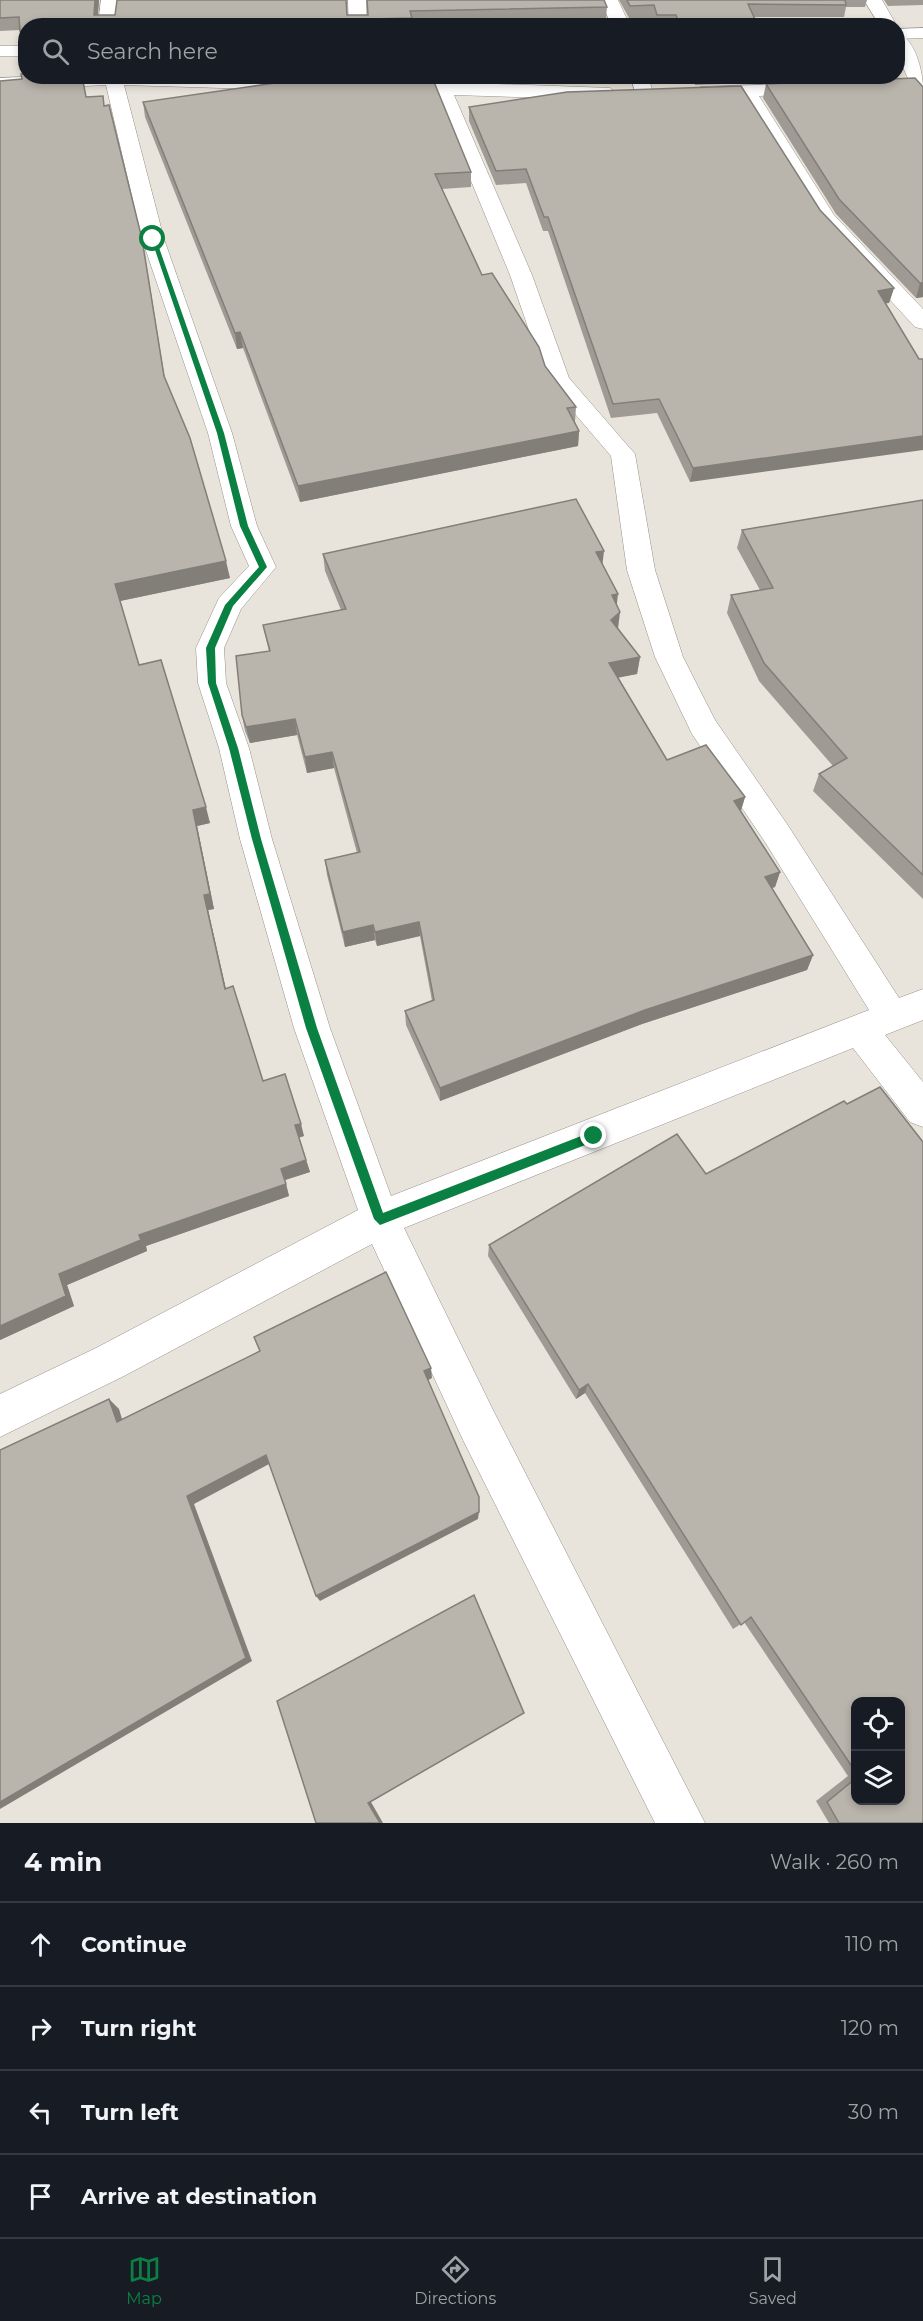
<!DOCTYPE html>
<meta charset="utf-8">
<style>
body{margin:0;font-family:Montserrat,sans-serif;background:#20242c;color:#f1f3f6}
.controls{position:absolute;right:18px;bottom:18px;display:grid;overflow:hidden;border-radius:12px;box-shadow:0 3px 9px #0003}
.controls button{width:54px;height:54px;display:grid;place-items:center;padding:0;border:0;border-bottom:2px solid #363941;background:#171b24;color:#f1f3f6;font:30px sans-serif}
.stop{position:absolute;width:18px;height:18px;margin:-14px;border:4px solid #0b8043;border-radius:50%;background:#fff}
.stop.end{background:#0b8043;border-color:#fff;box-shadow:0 2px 6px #0008}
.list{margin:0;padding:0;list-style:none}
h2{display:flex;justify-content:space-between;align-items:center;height:78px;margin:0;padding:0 24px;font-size:26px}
h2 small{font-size:20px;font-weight:400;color:#9ea1a6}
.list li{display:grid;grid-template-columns:39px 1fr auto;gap:18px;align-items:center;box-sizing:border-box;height:84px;padding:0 24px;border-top:2px solid #363941}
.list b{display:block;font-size:22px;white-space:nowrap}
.list em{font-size:20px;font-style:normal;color:#9ea1a6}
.icon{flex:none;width:33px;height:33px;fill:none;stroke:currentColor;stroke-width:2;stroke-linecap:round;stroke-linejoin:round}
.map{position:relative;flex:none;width:923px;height:1823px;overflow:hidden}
.search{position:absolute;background:#171b24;box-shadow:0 3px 9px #0003;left:18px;right:18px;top:18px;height:66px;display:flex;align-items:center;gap:15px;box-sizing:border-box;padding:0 21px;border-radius:24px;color:#9ea1a6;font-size:22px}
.sheet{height:414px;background:#171b24}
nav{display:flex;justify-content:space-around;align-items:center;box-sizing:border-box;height:84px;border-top:2px solid #363941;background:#171b24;font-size:16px;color:#9ea1a6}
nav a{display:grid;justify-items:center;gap:3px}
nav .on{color:#0b8043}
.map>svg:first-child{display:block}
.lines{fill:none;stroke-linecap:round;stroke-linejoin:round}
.minor-casing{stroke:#969189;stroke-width:1}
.major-casing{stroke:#969189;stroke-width:1}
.minor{fill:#fff;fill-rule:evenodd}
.major{fill:#fff;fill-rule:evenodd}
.wall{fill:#9f9b94;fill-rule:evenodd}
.shaded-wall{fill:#827e78}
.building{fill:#b9b4ac;stroke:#827e78;stroke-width:1.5}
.route{fill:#0b8043}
</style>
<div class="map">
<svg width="923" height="1823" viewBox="0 0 923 1823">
<rect width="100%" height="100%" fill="#e9e4db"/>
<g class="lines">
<g class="minor-casing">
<g id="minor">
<polygon points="101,0 119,0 116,26 98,26"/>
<polygon points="348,0 366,0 367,26 349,26"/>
<polygon points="600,0 618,0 630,26 612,26"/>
<polygon points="864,0 882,0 897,26 880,26"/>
<path d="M898,34C915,38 923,72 923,88L912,87L898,57Z"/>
<polygon points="45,76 319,79 328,85 319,91 124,85 164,239 232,433 257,526 276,567 241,609 224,648 226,683 249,748 272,839 330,1028 391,1196 869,1010 765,842 692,734 655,657 627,570 611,456 546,380 510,275 435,94 415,92 413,88 422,82 442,82 610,88 619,94 610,100 454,95 532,275 569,378 635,454 655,570 683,657 715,720 787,824 899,998 923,989 923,1020 885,1035 923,1082 923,1127 910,1122 853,1048 404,1228 493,1410 705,1823 655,1823 463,1440 372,1244 124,1376 0,1437 0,1394 96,1348 358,1210 294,1028 240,839 219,748 198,683 196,648 219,598 249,566 231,526 208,433 142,239 106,85 0,90 0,78"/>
<polygon points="630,76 648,76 654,96 652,100 638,100"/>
<polygon points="808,83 817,89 815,93 759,96 834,215 923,309 923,329 915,327 819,223 740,97 700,99 691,93 700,87"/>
</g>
</g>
<g class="major-casing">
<g id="major">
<polygon points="923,28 923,38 898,39 898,29"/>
<rect x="0" y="46" width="26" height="10"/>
</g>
</g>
<use href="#minor" class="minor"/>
<use href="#major" class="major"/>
</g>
<g class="wall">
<polygon points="0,0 99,0 98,15 368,15 367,0 607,7 606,19 412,23 413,26 26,26 26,76 87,97 105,106 142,239 165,379 230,578 120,601 139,665 210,823 197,826 214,909 208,910 226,989 263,1081 304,1136 299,1137 310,1172 285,1180 289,1196 146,1246 147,1251 67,1285 74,1306 0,1340 22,79 24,74 21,63 24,44 20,30 0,31"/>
<polygon points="619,0 867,0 865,7 846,7 844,17 754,17 758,26 655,26 653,18 629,18"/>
<polygon points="884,0 923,0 923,5 888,6"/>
<polygon points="692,76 776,76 775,82 695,85"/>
<polygon points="915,78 923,297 916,298 836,214 763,98 766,84"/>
<polygon points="143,102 471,172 471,187 442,189 482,275 545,366 576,407 575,422 579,431 578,446 300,502 243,348 237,349 145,117"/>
<polygon points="469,107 820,210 894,288 889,303 885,303 690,482 657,413 611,418 548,231 543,231 526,183 496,185 469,121"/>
<polygon points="923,500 923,899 813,791 819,774 833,766 759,681 727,613 731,595 760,590 737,548 742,530"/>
<polygon points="323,554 602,565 616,605 618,628 640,657 637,674 618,677 667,760 745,797 741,811 780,872 775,887 772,888 813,955 807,970 642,1024 440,1101 406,1025 405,1011 432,1001 420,936 377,946 375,940 345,947 327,875 325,860 357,853 334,768 307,773 297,735 250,743 245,731 242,715 269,651 263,625 341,610 325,571"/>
<path d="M880,1087L923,1142V1823H829L816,1801L848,1776L744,1622L733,1629L585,1393L576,1399L488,1256L489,1245L677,1134L706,1174L844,1101L847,1104ZM855,1701H900V1800H855Z"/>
</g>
<g class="shaded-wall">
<polygon points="95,0 99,0 97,25 94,15"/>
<polygon points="142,239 145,256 167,393 164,376"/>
<polygon points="920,283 923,283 923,297 916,298"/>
<polygon points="894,288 889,303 874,305 878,291"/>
<polygon points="240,332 243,348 237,349 235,333"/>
<polygon points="579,431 578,446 300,502 298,486"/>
<polygon points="923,436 923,450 690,482 693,468"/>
<polygon points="604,551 602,568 596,552"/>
<polygon points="226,561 230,578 120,601 115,584"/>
<polygon points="618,594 616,611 612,595"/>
<polygon points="620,612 618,629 611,620"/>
<polygon points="640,657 637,674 607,680 609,663"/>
<polygon points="295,719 297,735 250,743 246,727"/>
<polygon points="332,752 334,768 307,773 305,757"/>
<polygon points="745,797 740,813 734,801"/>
<polygon points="206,807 210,823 197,826 214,909 208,910 229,1003 225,989 204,895 193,810"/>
<polygon points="780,872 775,887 760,892 765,877"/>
<polygon points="419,922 420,936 377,946 375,932"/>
<polygon points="373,925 375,940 345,947 343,932"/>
<polygon points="813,955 807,970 642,1024 440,1101 440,1088 645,1010"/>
<polygon points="301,1124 304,1136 298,1138 295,1125"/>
<polygon points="306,1160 310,1172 285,1180 281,1169"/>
<polygon points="286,1184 289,1196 146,1246 147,1251 67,1285 74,1306 0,1340 0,1326 59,1274 139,1235"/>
<polygon points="431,1368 432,1378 425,1382 424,1371"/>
<polygon points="588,1384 585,1393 576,1399 579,1390"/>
<polygon points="109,1399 119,1409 126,1432 117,1422"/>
<polygon points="266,1455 271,1463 194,1504 252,1661 0,1809 0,1802 187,1496"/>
<polygon points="479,1512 478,1519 320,1601 316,1596"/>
<polygon points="524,1713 371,1802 383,1823 380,1823 368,1803"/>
</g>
<g class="building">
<polygon points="0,0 95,0 94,15 115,15 117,0 346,0 347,15 368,15 367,0 604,0 607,7 410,11 412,18 73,26 26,26 26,63 21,63 21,46 25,43 25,34 20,31 19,17 0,18"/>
<polygon points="627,0 845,0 846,5 748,4 758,26 680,26 676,15 657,15 654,5 630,6"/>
<polygon points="21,74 26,74 26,76 82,76 86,97 103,96 104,106 109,105 142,239 164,376 190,438 226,561 115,584 139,665 161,660 206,807 193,810 210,894 204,895 225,989 233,986 263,1081 285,1074 301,1124 295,1125 306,1160 281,1169 286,1184 139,1235 141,1240 59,1274 66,1296 0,1326 0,81 22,79"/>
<polygon points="310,78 434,82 471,172 435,174 482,275 492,273 539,347 545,366 576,407 567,408 579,431 298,486 240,332 235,333 143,102"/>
<polygon points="915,78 923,87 923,283 920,283 839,199 766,84"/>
<polygon points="741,86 820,210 894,288 878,291 919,359 923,359 923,436 693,468 659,399 613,404 548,217 544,217 526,169 496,171 469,107 567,92"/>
<polygon points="576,499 604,551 596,552 618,594 612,595 620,612 611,620 640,657 609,663 667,760 706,745 745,797 734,801 780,872 765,877 813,955 645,1010 440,1088 405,1011 434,1000 419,922 375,932 373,925 343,932 325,860 360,852 332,752 305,757 295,719 246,727 242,715 236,656 270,651 263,625 346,609 323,554"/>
<polygon points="923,500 923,875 819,774 847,758 764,663 731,595 773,588 742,530"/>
<polygon points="880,1087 923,1142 923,1823 839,1823 827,1802 855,1779 855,1800 900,1800 900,1701 855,1701 855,1771 751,1617 741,1625 588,1384 579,1390 489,1245 677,1134 706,1174 844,1101 847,1104"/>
<polygon points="386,1272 431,1368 424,1371 479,1497 479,1512 316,1596 266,1455 187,1496 246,1658 0,1802 0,1450 109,1399 117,1422 260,1351 254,1337"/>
<polygon points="474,1595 524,1713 368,1803 380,1823 316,1823 277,1701"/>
</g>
<polygon class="route" points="151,238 156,239 224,433 248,526 267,567 233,606 215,648 216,683 238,748 261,839 317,1028 383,1213 594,1131 599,1136 598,1140 380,1225 374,1219 306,1028 252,839 229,748 208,683 206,648 225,605 259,567 240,526 217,433"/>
</svg>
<div class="controls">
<button><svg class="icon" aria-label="locate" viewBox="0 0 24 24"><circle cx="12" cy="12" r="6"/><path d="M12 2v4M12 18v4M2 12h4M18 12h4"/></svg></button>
<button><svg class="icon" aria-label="layers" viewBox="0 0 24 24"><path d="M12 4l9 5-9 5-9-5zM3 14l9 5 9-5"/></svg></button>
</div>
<div class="stop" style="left:153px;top:239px"></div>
<div class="stop end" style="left:594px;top:1136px"></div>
<div class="search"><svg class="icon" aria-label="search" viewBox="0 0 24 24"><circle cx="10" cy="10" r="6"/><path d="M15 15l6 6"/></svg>Search here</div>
</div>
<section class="sheet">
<h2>4 min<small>Walk · 260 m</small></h2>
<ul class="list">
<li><svg class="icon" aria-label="ahead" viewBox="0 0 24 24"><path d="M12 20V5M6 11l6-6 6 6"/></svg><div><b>Continue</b></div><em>110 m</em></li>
<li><svg class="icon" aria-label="right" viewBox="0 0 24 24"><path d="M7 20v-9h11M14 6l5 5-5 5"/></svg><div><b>Turn right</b></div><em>120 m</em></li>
<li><svg class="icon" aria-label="left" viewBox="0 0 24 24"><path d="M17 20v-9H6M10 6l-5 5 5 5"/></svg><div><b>Turn left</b></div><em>30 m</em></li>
<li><svg class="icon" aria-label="arrive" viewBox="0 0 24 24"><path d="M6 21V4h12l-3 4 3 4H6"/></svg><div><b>Arrive at destination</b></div></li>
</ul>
</section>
<nav>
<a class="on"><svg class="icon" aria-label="map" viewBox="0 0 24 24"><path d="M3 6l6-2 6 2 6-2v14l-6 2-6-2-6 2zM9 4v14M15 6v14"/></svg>Map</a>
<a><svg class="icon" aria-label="directions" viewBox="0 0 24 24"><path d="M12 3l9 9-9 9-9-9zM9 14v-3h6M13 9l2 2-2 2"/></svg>Directions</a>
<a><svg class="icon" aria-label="saved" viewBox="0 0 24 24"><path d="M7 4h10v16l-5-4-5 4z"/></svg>Saved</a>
</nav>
